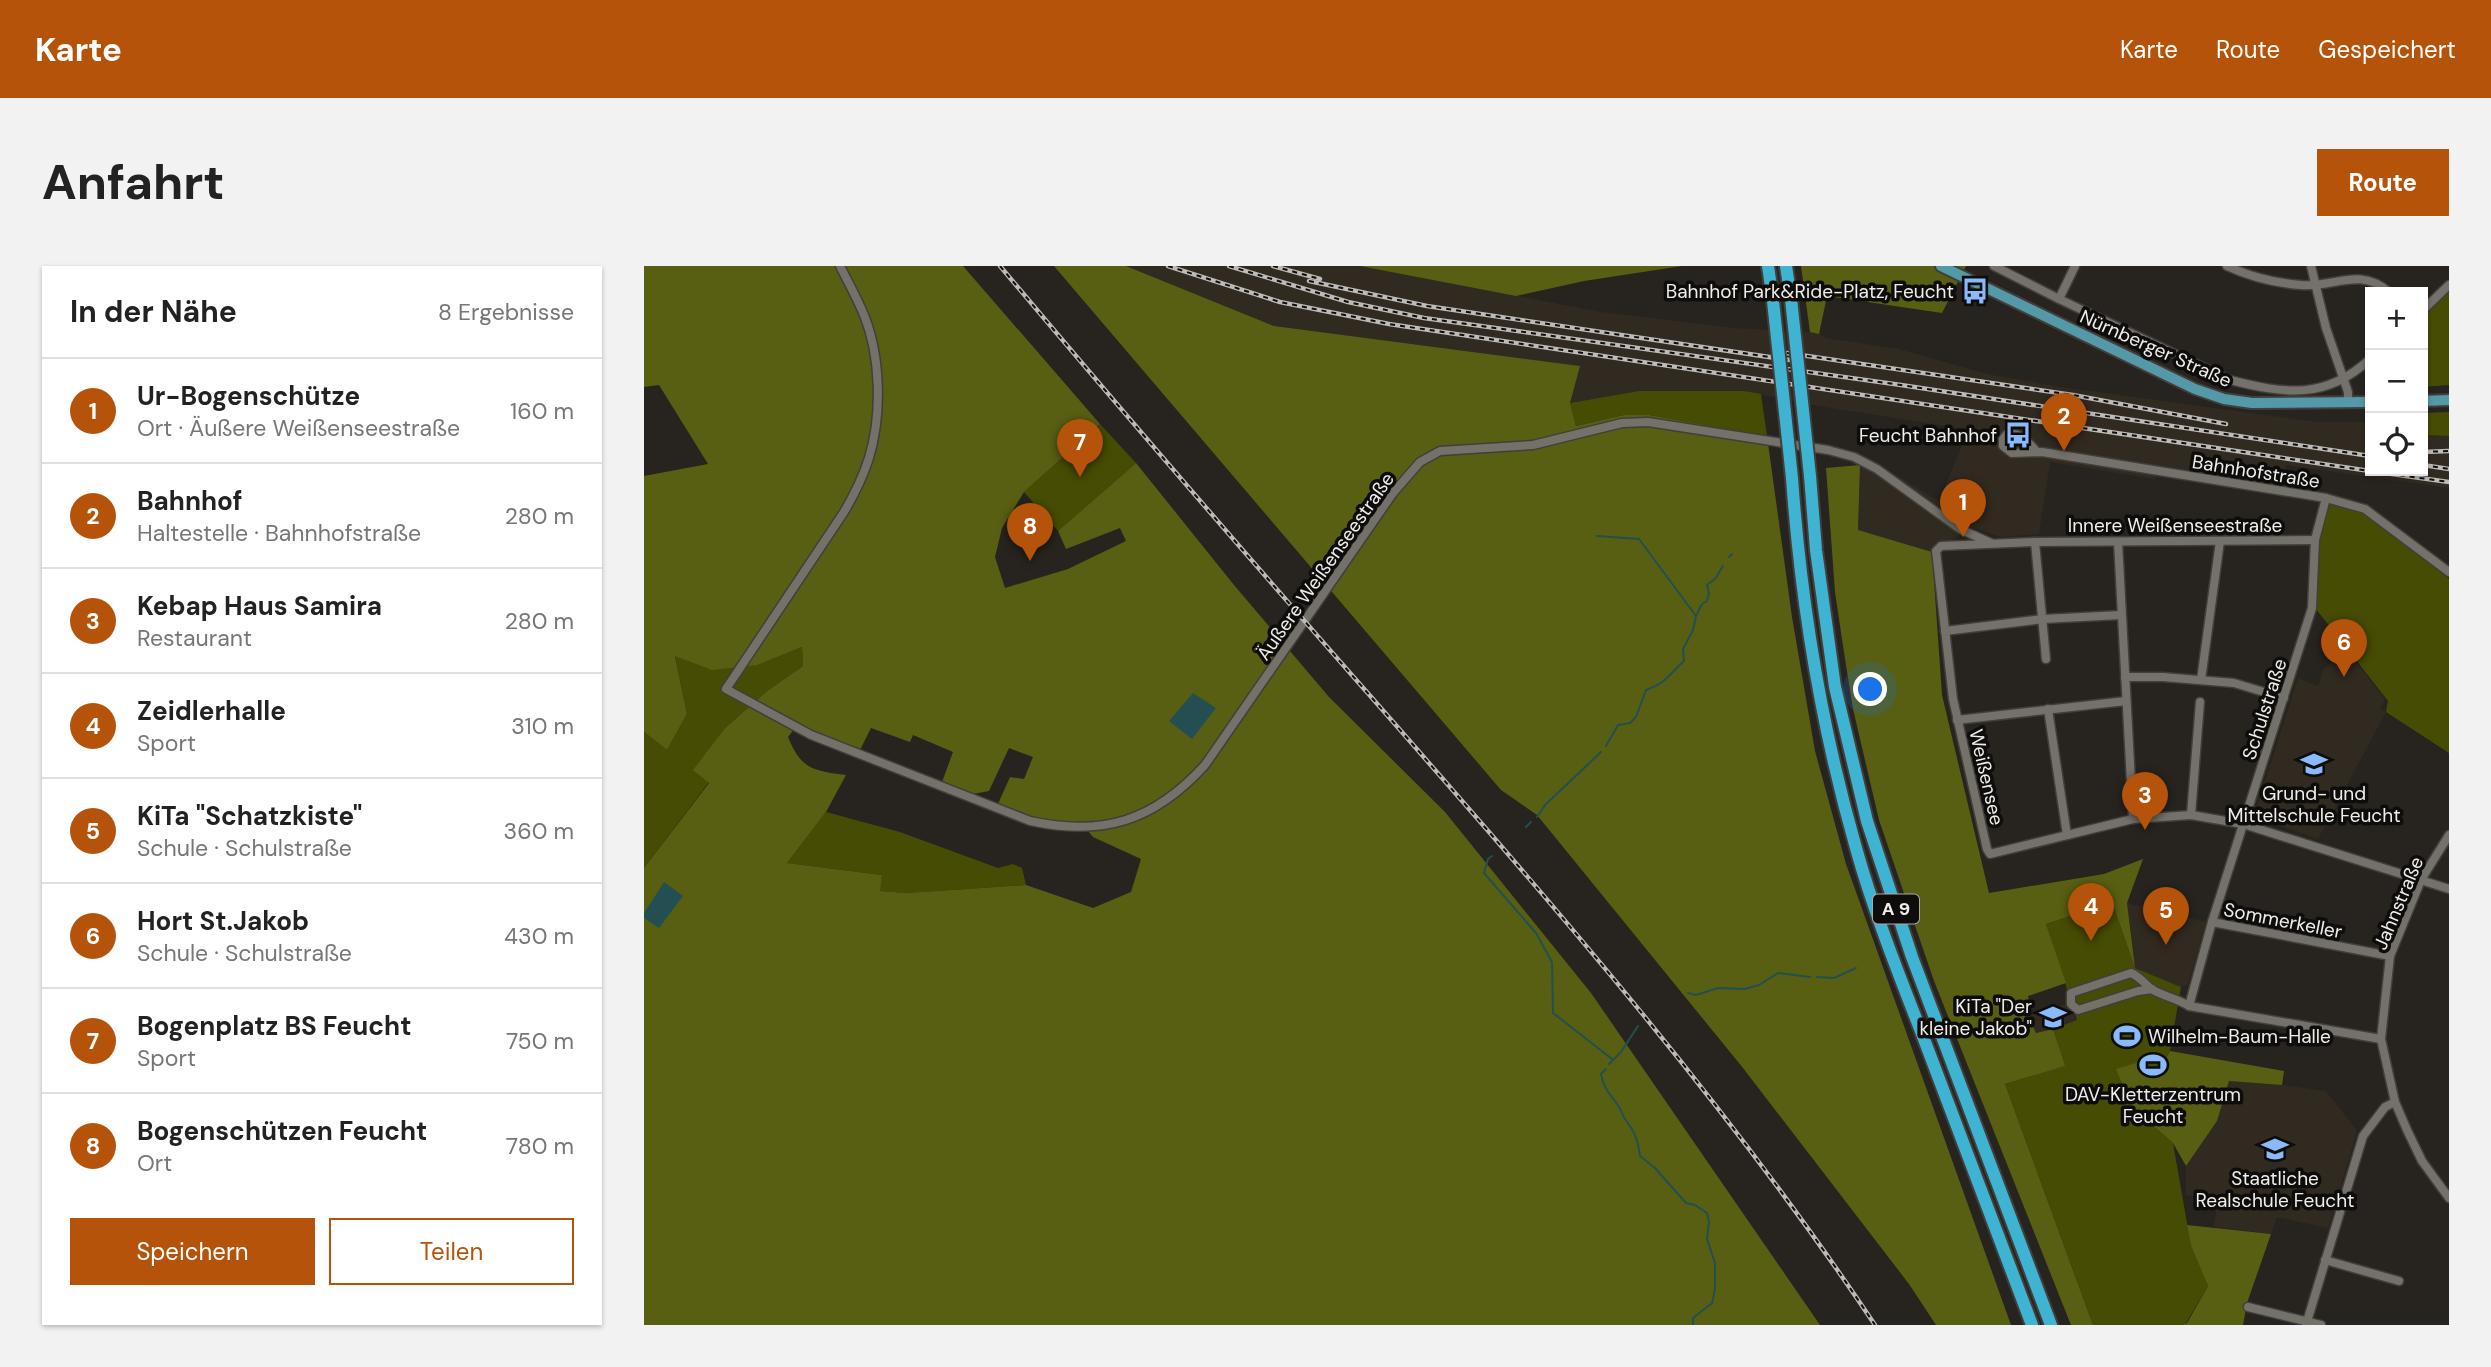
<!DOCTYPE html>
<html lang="de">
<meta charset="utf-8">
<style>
body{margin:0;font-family:"DM Sans",sans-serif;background:#f2f2f2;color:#222}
.controls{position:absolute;right:21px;top:21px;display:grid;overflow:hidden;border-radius:0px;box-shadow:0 2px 5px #0004}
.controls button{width:63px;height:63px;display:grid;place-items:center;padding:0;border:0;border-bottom:2px solid #e0e0e0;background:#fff;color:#222;font:35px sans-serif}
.you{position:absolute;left:1227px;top:424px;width:24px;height:24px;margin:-18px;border:5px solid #fff;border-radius:50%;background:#1a73e8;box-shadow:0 0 0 10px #1a73e833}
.badge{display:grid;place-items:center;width:46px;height:46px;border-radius:50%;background:#b45309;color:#fff;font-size:23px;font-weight:700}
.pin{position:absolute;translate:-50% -58px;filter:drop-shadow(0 2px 4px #0008)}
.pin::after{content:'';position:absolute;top:37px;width:24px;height:21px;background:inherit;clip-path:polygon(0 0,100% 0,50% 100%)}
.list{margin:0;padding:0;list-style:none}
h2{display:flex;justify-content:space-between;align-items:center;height:91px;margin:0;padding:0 28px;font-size:30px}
h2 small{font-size:23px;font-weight:400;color:#767676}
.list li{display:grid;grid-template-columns:46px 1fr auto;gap:21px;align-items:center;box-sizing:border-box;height:105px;padding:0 28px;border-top:2px solid #e0e0e0}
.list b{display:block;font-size:26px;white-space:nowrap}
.list p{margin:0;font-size:23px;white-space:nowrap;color:#767676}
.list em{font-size:23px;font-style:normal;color:#767676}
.actions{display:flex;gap:14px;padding:21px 28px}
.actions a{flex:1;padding:16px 0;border:2px solid #b45309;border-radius:0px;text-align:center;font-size:24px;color:#b45309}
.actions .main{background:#b45309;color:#fff}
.icon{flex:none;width:38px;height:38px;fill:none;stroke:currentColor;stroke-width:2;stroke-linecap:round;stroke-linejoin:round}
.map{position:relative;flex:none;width:1805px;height:1059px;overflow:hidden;border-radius:0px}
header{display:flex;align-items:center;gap:42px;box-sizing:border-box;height:98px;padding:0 35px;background:#b45309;color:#fff}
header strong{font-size:33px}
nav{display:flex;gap:38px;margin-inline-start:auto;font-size:24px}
.intro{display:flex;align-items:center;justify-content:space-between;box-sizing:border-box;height:168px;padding:0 42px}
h1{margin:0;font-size:49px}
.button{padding:18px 32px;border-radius:0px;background:#b45309;color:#fff;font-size:24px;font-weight:700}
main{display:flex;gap:42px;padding:0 42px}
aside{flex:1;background:#fff;border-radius:0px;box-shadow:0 2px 5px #0004}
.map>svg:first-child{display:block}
.built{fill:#312a20}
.green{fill:#464c03}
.forest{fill:#585f12;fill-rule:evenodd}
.water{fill:#234f52}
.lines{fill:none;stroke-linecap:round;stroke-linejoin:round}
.stream{stroke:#234f52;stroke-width:2}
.minor-casing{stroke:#413e3b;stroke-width:11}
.major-casing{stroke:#413e3b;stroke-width:14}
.highway-casing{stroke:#413e3b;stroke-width:16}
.minor{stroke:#74706a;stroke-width:8}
.major{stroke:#5499a8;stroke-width:10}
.highway{stroke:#3fb4d2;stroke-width:12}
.rail-casing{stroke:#bdbab7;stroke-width:4.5}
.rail{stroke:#0e0d0b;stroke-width:2;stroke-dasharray:5;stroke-linecap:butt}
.highway-bridge-casing{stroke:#413e3b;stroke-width:16;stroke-linecap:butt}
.highway-bridge{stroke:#3fb4d2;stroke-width:12}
.labels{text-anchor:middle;stroke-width:7;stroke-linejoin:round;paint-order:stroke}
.shield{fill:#0e0d0b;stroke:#acaaa8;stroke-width:2}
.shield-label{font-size:18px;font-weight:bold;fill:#f0eeeb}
.poi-label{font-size:19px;fill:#f0eeeb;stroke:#0e0d0b;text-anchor:end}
.street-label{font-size:19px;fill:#f0eeeb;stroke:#0e0d0b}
</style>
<header>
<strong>Karte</strong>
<nav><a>Karte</a><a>Route</a><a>Gespeichert</a></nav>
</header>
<div class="intro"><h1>Anfahrt</h1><a class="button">Route</a></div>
<main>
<aside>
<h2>In der Nähe<small>8 Ergebnisse</small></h2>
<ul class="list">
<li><span class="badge">1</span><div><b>Ur-Bogenschütze</b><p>Ort · Äußere Weißenseestraße</p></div><em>160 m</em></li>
<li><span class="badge">2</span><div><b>Bahnhof</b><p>Haltestelle · Bahnhofstraße</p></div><em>280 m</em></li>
<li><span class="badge">3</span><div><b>Kebap Haus Samira</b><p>Restaurant</p></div><em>280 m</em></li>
<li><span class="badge">4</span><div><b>Zeidlerhalle</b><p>Sport</p></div><em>310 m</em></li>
<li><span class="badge">5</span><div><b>KiTa &quot;Schatzkiste&quot;</b><p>Schule · Schulstraße</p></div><em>360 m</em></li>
<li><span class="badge">6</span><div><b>Hort St.Jakob</b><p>Schule · Schulstraße</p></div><em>430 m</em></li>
<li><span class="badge">7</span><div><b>Bogenplatz BS Feucht</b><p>Sport</p></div><em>750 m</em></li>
<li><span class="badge">8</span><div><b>Bogenschützen Feucht</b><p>Ort</p></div><em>780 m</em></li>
</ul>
<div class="actions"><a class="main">Speichern</a><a>Teilen</a></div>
</aside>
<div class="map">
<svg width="1805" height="1059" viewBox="0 0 1805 1059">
<rect width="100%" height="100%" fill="#27241f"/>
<g class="built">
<polygon points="482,0 716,0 957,46 1090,62 1166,66 1175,68 1181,72 1255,83 1343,108 1417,121 1673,156 1726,156 1726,205 1779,205 1779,169 1805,170 1805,222 1642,199 1638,219 1514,199 1511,213 1406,196 1395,268 1355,271 1329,261 1288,286 1214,264 1216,199 1240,202 1295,235 1319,177 1321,163 1175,140 1100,125 995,125 926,137 935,100 630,60"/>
<polygon points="1704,386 1741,433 1736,443 1742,446 1674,573 1610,550 1654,412 1674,420 1680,402"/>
<polygon points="1483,637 1562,656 1544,718 1537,721 1491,702"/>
<polygon points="1422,738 1433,755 1392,767 1388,760 1388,748"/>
<polygon points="1585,815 1638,819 1682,825 1713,865 1684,962 1633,951 1627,968 1570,961 1574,932 1542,929 1542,900 1573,855"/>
</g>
<g class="green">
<polygon points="1805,15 1805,119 1779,121 1779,39"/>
<polygon points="995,125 1100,125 1117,128 1123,170 1005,149 980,149 932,160 926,137"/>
<polygon points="1805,146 1805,170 1779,169 1779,147"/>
<polygon points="456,158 492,197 414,265 380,226"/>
<polygon points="1685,237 1718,246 1805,313 1805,487 1742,446 1744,435 1672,343 1675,274"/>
<polygon points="158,381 159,400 123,425 81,462 50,504 65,516 0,602 0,466 23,484 43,448 31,389 114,399"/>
<polygon points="182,546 256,566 354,602 369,598 378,602 382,619 262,627 235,625 238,609 143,597"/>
<polygon points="1468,636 1491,702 1537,721 1526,785 1514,807 1499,803 1499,796 1488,841 1529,877 1547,980 1564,1020 1542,1057 1538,1059 1449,1059 1361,818 1420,800 1409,763 1433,754 1402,658"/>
</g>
<g class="forest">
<path d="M0,0H319L456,158L380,226L358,262L351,291L361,322L424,303L482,275L476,262L422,283L414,265L492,197L590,319L685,431L801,546L947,727L1176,1059H0V602L65,517L49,504L81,462L123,425L159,400L158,381L114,399L68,404L31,390L43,448L23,484L0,466V210L64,198L15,119L0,121ZM154,458L216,484L227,462L266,476L269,469L309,486L298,516L329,528L345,525L365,482L389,491L380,513L366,511L354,538L395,553L439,559L449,571L497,593L487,626L449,642L382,619L262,627L236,625L238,609L143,597L182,546L202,509C169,505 157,503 144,471Z"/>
<polygon points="410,0 482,0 630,60 936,100 926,137 932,160 980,149 1005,149 1123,170 1148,351 1171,485 1202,598 1367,1059 1292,1059 1265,1018 1099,802 893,549 857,524"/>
<polygon points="716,0 1038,0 940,15 872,30"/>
<polygon points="1157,0 1322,0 1298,47 1183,30 1175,68 1166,66"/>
<path d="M1216,199L1214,264L1288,286L1298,429L1345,627L1460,608L1499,593L1483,637L1491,702L1468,636L1402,658L1422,717L1384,730C1386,742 1386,757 1392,767L1409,763L1421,800L1361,818L1449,1059H1427L1290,715L1235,554L1209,443L1201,393L1191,326L1182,202Z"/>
<polygon points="1526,785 1640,805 1638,819 1585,815 1573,855 1542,900 1529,877 1488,841 1472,803 1499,795 1500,803 1514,807"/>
<polygon points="1543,959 1627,968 1603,1037 1599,1059 1538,1059 1543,1057 1564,1020 1547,980"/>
</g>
<g class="water">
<polygon points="549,427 572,442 548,473 525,455"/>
<polygon points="20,616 39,630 15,662 0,652 0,647"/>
</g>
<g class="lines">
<g class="stream">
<polyline points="953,270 995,273 1052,350"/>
<polyline points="1085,291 1088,288"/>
<path d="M962,480L974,459L986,457L992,451L1002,424C1024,416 1025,408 1040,395L1039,383L1049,364L1052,350L1058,338L1063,335L1065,327L1063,319L1071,313L1079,300"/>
<polyline points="893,551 901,539 957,486"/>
<polyline points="882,561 887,556"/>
<polyline points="848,590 844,593 840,607 892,667 908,696 909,747 968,793"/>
<polyline points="1173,711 1190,712 1212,702"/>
<polyline points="1044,727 1052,729 1074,722 1101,723 1115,719 1134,707 1166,711"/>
<polyline points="965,798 977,786 994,760"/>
<path d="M962,803L957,808C959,821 966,828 973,838C977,842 978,849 981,853C991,866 994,874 996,890L1011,902L1042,937L1051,939L1063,947L1065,956L1063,973L1071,997V1023L1068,1037L1049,1052V1059"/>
</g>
<g class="minor-casing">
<g id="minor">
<path d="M196,0C204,16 213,32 220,49C237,91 238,149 225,192C219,211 210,229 200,246L82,423L167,469L386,555C459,571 510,555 561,499L749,227L776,196L796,185L889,179L978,157L1004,156L1184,184L1210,191L1233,203L1316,263L1347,277"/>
<path d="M1350,0L1415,33L1586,114C1641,128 1682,134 1726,93"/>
<path d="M1583,0C1607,11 1630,17 1657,19C1690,22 1715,0 1745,26"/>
<polyline points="1667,0 1682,62 1704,126 1704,137"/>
<polyline points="1415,33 1431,0"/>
<polyline points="1779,44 1805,19"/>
<path d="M1393,186C1384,176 1377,166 1363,168L1359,173V180L1368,187L1398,186L1682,232L1721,243L1805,306"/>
<polyline points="1671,274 1391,276 1297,280 1292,285 1309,433 1343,583 1346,588 1489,553 1547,549 1599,558 1805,623"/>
<polyline points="1391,276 1402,393"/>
<polyline points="1474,276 1489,553"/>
<polyline points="1301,365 1399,353 1477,349"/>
<polyline points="1481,411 1519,411 1590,417 1640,432"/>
<polyline points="1557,414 1576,275"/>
<polyline points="1404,443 1423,569"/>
<polyline points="1313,454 1482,435"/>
<polyline points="1547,549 1556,436"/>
<polyline points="1805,569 1777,614 1746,690 1737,773 1751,836 1763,864 1778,895 1805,932"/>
<polyline points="1568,656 1746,690"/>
<path d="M1508,723L1494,725L1434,744L1427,738V727L1487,707C1496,711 1499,716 1506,722C1517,730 1533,732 1545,740L1737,773"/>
<polyline points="1545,740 1568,656 1668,342 1671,274 1682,232"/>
<polyline points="1681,994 1755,1015"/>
<polyline points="1604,1041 1677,1059"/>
<polyline points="1662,1059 1719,870 1741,841 1751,836"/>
</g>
</g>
<g class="major-casing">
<g id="major">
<polyline points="1297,0 1551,123 1580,133 1608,137 1726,136"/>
<polyline points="1779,135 1805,134"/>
</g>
</g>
<g class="highway-casing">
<g id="highway">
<polyline points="1124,0 1129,35"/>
<polyline points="1142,0 1147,33"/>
<polyline points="1166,210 1172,284 1191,421 1223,555 1268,691 1407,1059"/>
<path d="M1148,212C1157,338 1177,460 1212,582C1231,650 1258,716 1283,781C1318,874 1353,966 1388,1059"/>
</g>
</g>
<use href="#minor" class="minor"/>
<use href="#major" class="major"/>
<use href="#highway" class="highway"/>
<g class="rail-casing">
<g id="rail">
<path d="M356,0C476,143 598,284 721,424C900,628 1080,833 1231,1059"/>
<polyline points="524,0 636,36 745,58 1726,205"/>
<polyline points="585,0 704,36 780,52 1257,119 1726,190"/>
<polyline points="629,0 676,13"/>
<polyline points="665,15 783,40 1152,95"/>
<polyline points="1143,87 1429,129 1582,158"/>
<polyline points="1779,186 1805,185"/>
<polyline points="1779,199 1805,203"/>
<polyline points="1726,205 1805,216"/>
</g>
</g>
<use href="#rail" class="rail"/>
<g class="highway-bridge-casing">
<g id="highway-bridge">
<polyline points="1147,33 1166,210"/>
<polyline points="1129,35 1148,212"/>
</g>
</g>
<use href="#highway-bridge" class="highway-bridge"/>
</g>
<defs>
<g id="bus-bare" transform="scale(2.1)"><path d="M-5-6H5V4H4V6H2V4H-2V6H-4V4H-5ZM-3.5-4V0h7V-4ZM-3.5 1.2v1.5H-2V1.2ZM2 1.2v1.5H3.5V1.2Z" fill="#89bafc" stroke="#0e0d0b" stroke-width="2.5" paint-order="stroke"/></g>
<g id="school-bare" transform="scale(2.1)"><path d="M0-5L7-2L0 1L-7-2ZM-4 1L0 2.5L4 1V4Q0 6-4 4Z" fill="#89bafc" stroke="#0e0d0b" stroke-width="2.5" paint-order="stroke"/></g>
<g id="stadium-bare" transform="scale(2.1)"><path d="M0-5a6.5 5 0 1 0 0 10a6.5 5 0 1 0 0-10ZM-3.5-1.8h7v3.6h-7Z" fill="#89bafc" stroke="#0e0d0b" stroke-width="2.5" paint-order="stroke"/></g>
</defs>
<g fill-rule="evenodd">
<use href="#bus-bare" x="1331" y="25"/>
<use href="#bus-bare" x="1374" y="169"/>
<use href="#school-bare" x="1670" y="498"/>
<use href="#school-bare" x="1409" y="751"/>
<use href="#stadium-bare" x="1483" y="770"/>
<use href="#stadium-bare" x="1509" y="799"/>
<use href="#school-bare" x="1631" y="883"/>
</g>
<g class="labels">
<rect class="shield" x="1229" y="628.5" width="46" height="29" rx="5"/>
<g class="shield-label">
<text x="1252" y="649">A 9</text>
</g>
<g class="poi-label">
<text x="1310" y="32">Bahnhof Park&amp;Ride-Platz, Feucht</text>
<text x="1353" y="176">Feucht Bahnhof</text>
<text x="1670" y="534" text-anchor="middle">Grund- und<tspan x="1670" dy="22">Mittelschule Feucht</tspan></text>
<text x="1388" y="747">KiTa "Der<tspan x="1388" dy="22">kleine Jakob"</tspan></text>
<text x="1504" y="777" text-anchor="start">Wilhelm-Baum-Halle</text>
<text x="1509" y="835" text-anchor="middle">DAV-Kletterzentrum<tspan x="1509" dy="22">Feucht</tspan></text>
<text x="1631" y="919" text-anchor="middle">Staatliche<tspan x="1631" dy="22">Realschule Feucht</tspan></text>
</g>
<g class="street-label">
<text transform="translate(1512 82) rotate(24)" y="7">Nürnberger Straße</text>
<text transform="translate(1612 205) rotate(9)" y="7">Bahnhofstraße</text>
<text x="1531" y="266">Innere Weißenseestraße</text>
<text transform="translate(681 300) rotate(-55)" y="7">Äußere Weißenseestraße</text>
<text transform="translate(1620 443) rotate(-72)" y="7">Schulstraße</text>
<text transform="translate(1343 511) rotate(77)" y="7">Weißensee</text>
<text transform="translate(1754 637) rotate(-67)" y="7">Jahnstraße</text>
<text transform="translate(1639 654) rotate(11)" y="7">Sommerkeller</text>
</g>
</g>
</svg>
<div class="controls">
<button>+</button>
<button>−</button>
<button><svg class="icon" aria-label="locate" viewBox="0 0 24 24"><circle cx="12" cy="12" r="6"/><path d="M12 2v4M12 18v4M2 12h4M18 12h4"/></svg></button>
</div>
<div class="you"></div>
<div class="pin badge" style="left:1319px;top:271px">1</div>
<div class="pin badge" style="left:1420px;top:185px">2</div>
<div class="pin badge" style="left:1501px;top:564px">3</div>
<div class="pin badge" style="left:1447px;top:675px">4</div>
<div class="pin badge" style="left:1522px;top:679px">5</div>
<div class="pin badge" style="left:1700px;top:411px">6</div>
<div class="pin badge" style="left:436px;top:211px">7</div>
<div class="pin badge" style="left:386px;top:295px">8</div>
</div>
</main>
